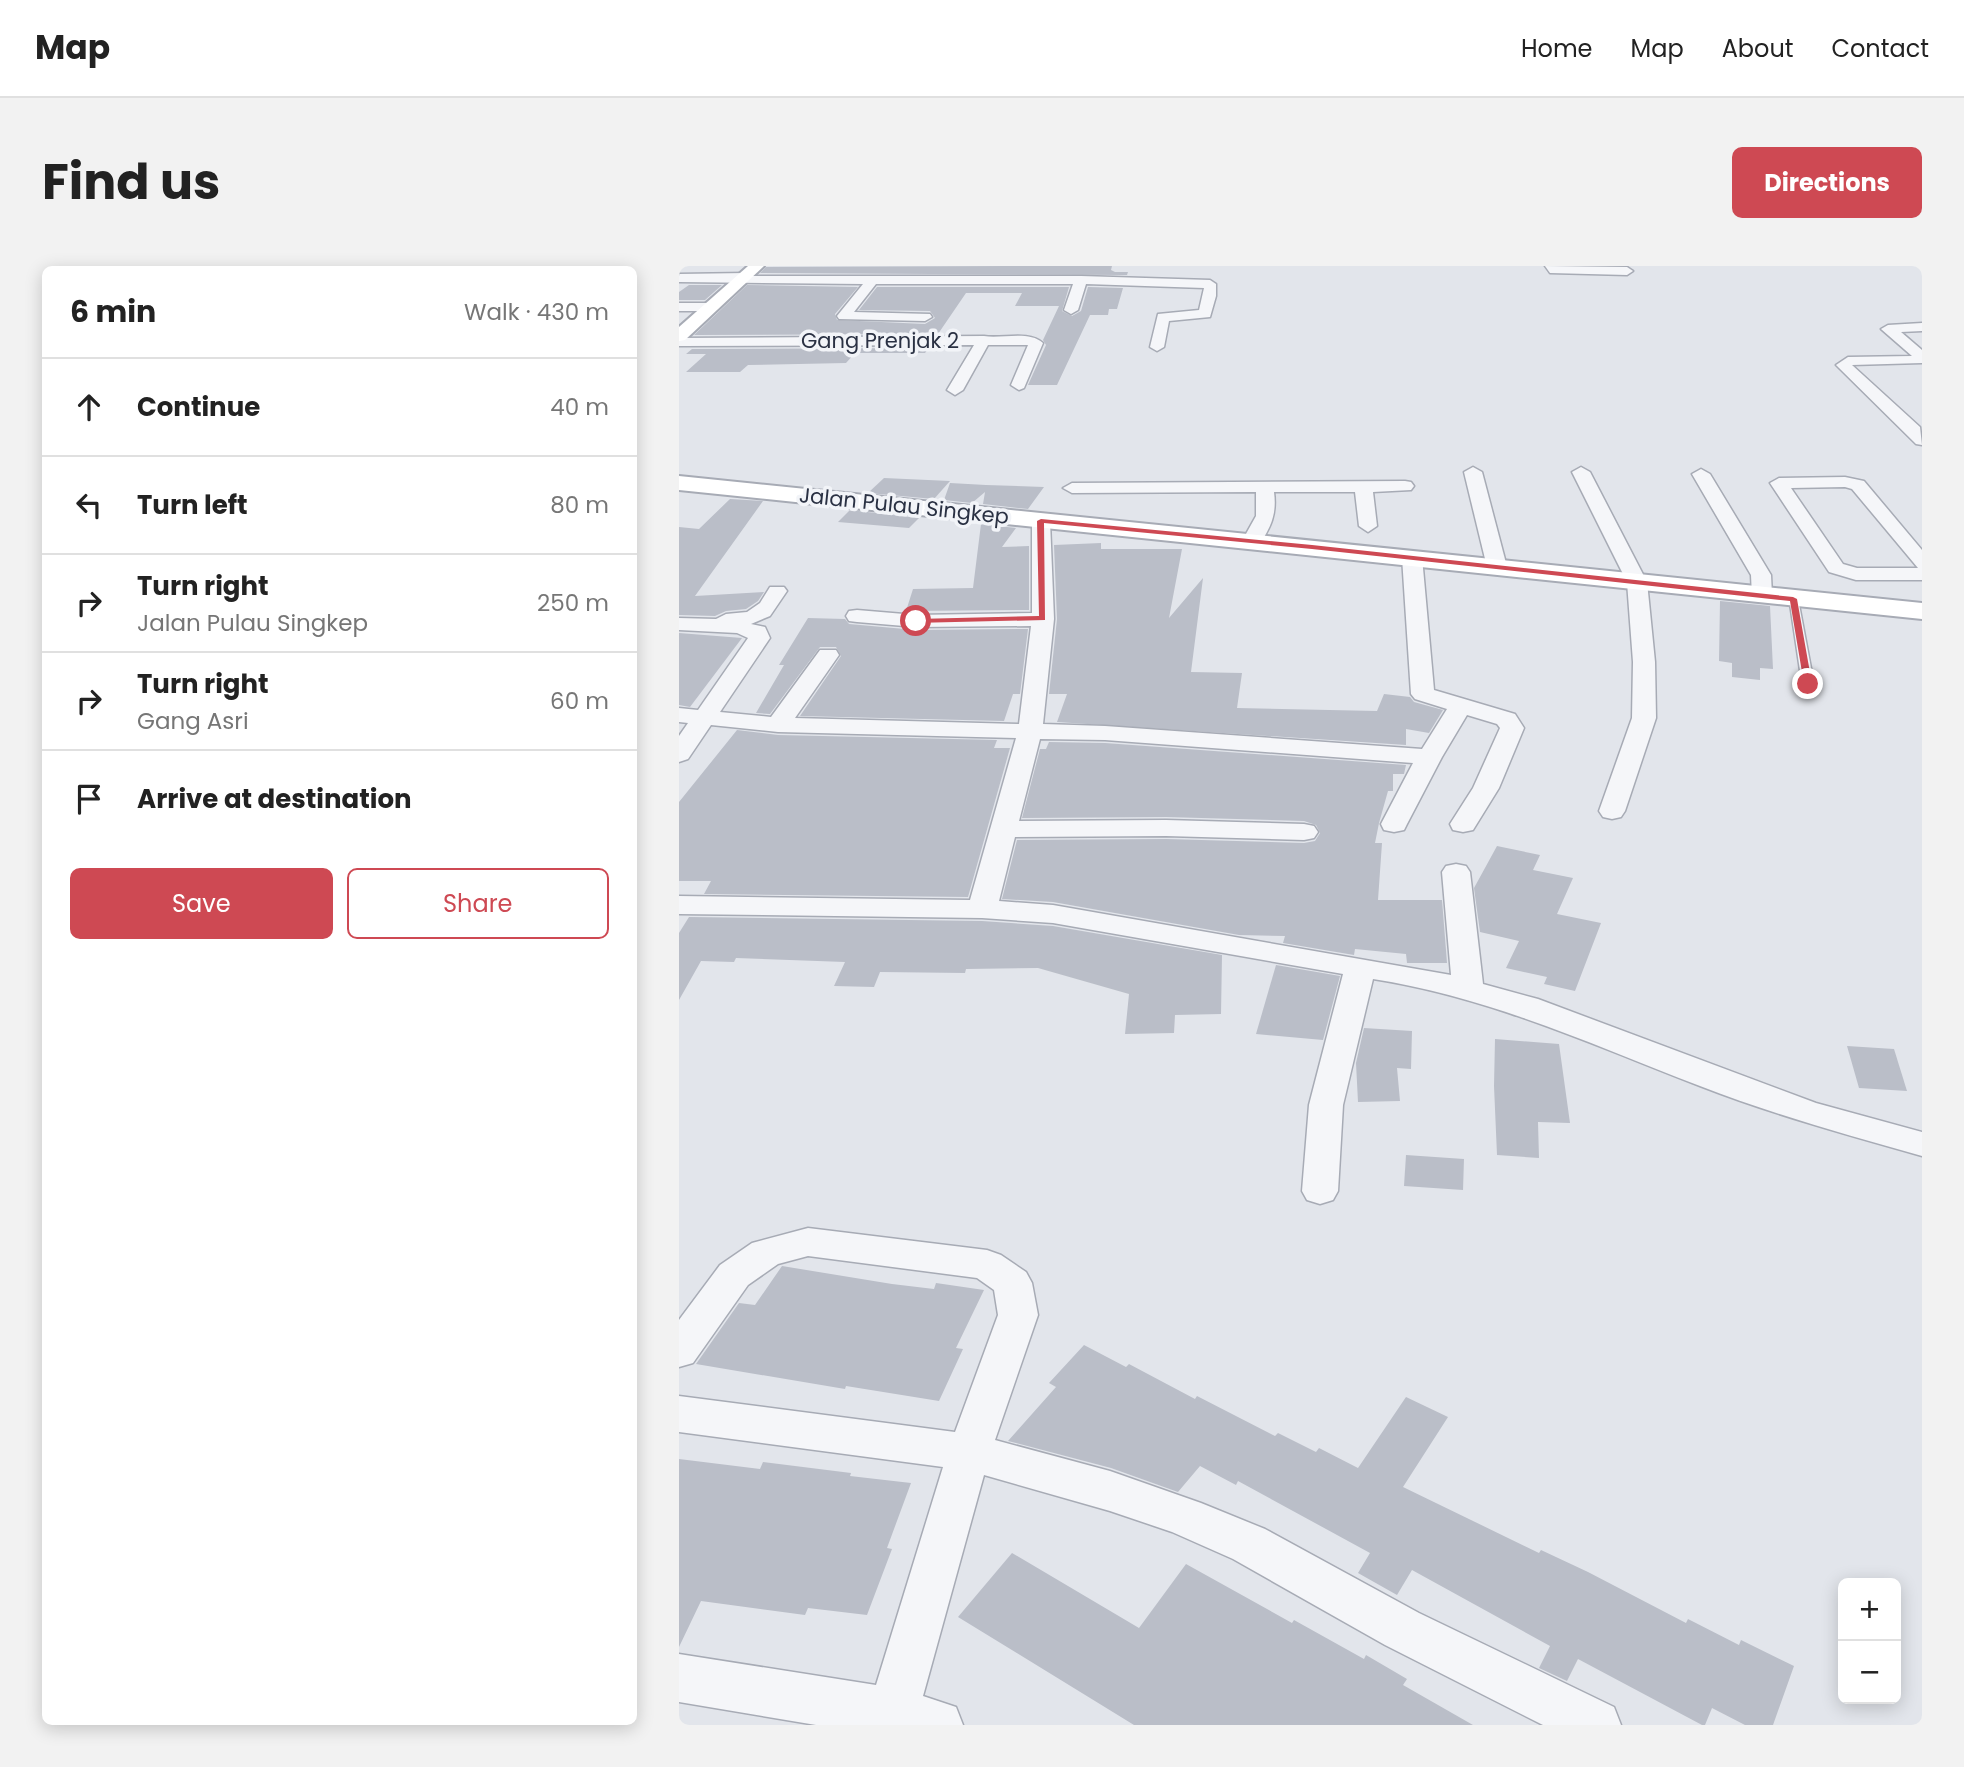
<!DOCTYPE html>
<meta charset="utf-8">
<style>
body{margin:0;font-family:Poppins,sans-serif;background:#f2f2f2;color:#222}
.controls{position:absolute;right:21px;bottom:21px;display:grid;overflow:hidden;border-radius:10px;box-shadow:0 4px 18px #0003}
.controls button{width:63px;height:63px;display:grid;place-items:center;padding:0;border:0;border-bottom:2px solid #e0e0e0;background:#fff;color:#222;font:35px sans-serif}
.stop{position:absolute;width:21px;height:21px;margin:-16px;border:5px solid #ce4953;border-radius:50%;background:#fff}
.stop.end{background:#ce4953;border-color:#fff;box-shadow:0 2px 7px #0008}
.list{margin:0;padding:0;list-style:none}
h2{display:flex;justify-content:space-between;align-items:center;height:91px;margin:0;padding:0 28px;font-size:30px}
h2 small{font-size:23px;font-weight:400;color:#767676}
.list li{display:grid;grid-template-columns:46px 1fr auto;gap:21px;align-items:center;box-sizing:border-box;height:98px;padding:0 28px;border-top:2px solid #e0e0e0}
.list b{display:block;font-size:26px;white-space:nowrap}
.list p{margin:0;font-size:23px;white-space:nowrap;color:#767676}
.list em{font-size:23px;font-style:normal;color:#767676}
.actions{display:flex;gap:14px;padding:21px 28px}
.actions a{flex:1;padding:16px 0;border:2px solid #ce4953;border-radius:10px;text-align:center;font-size:24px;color:#ce4953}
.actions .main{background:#ce4953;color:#fff}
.icon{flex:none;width:38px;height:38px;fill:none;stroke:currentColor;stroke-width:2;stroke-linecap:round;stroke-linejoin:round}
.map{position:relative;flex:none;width:1243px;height:1459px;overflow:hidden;border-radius:10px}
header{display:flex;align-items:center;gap:42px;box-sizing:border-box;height:98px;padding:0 35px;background:#fff;border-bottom:2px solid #e0e0e0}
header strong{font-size:33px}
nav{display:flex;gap:38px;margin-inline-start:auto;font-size:24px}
.intro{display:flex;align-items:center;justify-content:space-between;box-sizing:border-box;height:168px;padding:0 42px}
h1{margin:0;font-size:49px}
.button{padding:18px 32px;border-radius:10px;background:#ce4953;color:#fff;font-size:24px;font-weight:700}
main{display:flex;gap:42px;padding:0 42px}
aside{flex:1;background:#fff;border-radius:10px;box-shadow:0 4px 18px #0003}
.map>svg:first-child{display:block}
.building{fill:#babec8}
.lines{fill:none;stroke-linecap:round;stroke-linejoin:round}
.lane-casing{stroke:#a7abb5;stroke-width:3}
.street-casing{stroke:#a7abb5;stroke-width:3}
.secondary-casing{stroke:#a7abb5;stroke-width:4}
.lane{fill:#f5f6f9;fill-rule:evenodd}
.street{fill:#f5f6f9;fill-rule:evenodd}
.secondary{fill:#fff;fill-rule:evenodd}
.route{fill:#ce4953}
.labels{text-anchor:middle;stroke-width:7;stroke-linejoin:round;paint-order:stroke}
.far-street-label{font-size:21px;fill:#2a3143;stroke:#f2f4f8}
</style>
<header>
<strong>Map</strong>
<nav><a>Home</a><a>Map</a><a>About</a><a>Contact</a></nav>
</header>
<div class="intro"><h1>Find us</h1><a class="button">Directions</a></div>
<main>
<aside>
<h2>6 min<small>Walk · 430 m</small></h2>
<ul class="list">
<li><svg class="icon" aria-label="ahead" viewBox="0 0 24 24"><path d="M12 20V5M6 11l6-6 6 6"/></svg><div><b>Continue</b></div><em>40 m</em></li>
<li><svg class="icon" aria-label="left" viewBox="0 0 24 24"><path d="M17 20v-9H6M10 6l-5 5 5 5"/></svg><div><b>Turn left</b></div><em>80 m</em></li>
<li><svg class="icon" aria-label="right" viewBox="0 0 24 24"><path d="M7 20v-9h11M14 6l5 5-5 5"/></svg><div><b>Turn right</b><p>Jalan Pulau Singkep</p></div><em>250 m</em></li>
<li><svg class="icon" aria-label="right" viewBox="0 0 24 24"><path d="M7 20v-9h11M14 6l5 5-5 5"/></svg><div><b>Turn right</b><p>Gang Asri</p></div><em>60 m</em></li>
<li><svg class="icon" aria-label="arrive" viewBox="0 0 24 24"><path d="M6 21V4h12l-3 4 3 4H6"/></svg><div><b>Arrive at destination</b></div></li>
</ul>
<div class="actions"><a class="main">Save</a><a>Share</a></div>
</aside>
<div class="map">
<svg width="1243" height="1459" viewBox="0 0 1243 1459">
<rect width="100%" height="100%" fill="#e2e5eb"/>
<g class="building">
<polygon points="329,0 433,0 432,4 436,6 449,6 448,9 81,7 87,1"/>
<polygon points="10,19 43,19 26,34 0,34 0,26"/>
<polygon points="68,19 179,21 156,48 158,54 246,58 256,52 251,45 180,44 198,21 390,21 383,45 393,50 402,45 409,21 444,22 438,43 430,43 429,49 411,49 378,119 349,119 367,79 364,74 380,40 336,40 343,27 287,27 259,68 15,69"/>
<polygon points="250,82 246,87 176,87 167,97 69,99 61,106 7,106 27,88 7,88 13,83"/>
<polygon points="205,212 271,215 255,233 189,227"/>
<polygon points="271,217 307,219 365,221 349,243 304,238 306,226 293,237 265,234"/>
<polygon points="51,233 84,235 16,330 85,326 79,335 67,343 47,345 36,350 0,349 0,261 20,263"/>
<polygon points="171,244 240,252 230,262 159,256"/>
<polygon points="302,258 337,262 323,281 350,280 350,344 227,345 234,323 294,322"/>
<polygon points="422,277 422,283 503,283 490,352 524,312 512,406 563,407 558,442 698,445 705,428 731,431 735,436 764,444 750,467 727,463 727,479 378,456 388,428 370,428 378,353 375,279"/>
<polygon points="1041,335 1091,340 1094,403 1081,402 1081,414 1053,411 1053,397 1040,395"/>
<polygon points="129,352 166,353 170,358 237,364 349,363 341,428 334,428 325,455 121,450 162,390 157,381 141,381 91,448 77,447 105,399 100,399"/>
<polygon points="0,367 63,372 11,441 0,439"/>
<polygon points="58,464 99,469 318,474 315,482 331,482 289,631 25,628 32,615 0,615 0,536"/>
<polygon points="370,476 426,477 727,499 725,508 714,508 714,525 709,525 700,557 696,577 703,577 699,634 763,634 768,697 728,697 727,688 676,683 675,689 604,677 606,670 560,669 374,636 323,633 338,574 487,573 625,577 636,575 641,567 637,559 625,555 487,551 343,552 361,483 367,483"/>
<polygon points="818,580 861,589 854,604 894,612 878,648 922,657 896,725 865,718 868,711 827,702 840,675 801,666 795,622"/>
<polygon points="10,651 303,655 374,660 543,689 542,748 496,749 495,767 446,768 450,728 359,702 287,703 286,707 201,706 195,721 155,720 166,696 57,692 55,696 22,695 0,734 0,667"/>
<polygon points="597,699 661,710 644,774 577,768"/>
<polygon points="685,762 733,765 732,803 718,802 721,835 679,836 677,797"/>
<polygon points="816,773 880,778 891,857 859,856 860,892 818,889 815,820"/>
<polygon points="1168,780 1215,783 1228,825 1180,822"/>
<polygon points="727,889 785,893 784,924 725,920"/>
<polygon points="103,1000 213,1018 255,1023 257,1017 305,1024 277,1082 284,1083 260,1135 167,1120 166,1123 17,1098 60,1037 76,1039"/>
<polygon points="405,1079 447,1101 450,1098 516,1133 518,1130 596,1170 599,1167 637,1186 640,1182 679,1202 727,1131 769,1151 724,1221 860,1287 862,1284 909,1306 1007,1357 1009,1353 1060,1379 1062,1374 1115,1400 1094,1459 1066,1459 1033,1442 1026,1459 1023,1459 899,1393 888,1415 860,1402 871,1380 733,1304 718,1329 679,1307 691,1287 559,1215 557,1219 521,1200 499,1226 432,1202 329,1175 377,1121 370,1117"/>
<polygon points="0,1193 81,1203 84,1196 172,1207 171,1210 232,1217 208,1282 213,1283 188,1349 129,1342 126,1349 22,1335 0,1381"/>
<polygon points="333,1287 460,1362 507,1298 613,1357 615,1354 685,1393 687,1389 728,1413 724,1419 794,1459 455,1459 279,1351"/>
</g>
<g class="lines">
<g class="lane-casing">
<polygon id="lane" points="1110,331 1119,333 1135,418 1129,421 1123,418"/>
</g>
<g class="street-casing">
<g id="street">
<polygon points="866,0 948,1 954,5 948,9 871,7"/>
<polygon points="67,7 73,10 402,10 531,14 537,18 537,30 531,51 490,55 485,81 478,85 471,81 479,48 520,44 525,22 407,18 399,44 392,48 385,44 394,18 197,18 175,46 251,48 253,51 246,55 160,53 158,50 184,18 0,16 0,8"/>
<polygon points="0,37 31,37 38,41 31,45 0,45"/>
<polygon points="1243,57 1243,65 1222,66 1243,84 1243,97 1173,99 1241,161 1243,179 1237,178 1157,99 1169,91 1233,90 1202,63 1209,59"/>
<path d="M305,70C323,73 350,64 364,77L345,122L340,124L332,119L349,79H309L284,124L276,129L268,124L295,79L0,80V72Z"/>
<polygon points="794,201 803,206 828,301 825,305 811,305 808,301 785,206"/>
<polygon points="902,201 911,206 968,316 976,396 977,452 946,545 942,551 933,553 924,551 920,545 953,452 954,396 948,316 893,206"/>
<polygon points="1022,203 1031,208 1092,309 1093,330 1090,334 1076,334 1073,330 1072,309 1013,208"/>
<path d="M1166,211L1185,215L1243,284V314H1177L1150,306L1091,217L1100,212ZM1166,221L1173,223L1239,302H1178L1164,298L1112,222Z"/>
<path d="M726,215L732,216L735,220L732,224L694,226L698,260L689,266L680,260L676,226H595C598,248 592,261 580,279L573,281L563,275L577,250V226L393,227L384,222L393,217Z"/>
<path d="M362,249L371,255L375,353L364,458L426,460L743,483L768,443L736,433L732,428L723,291L726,287H740L743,291L755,424L836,448L845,462L820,522L794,564L784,566L774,564L771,558L794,522L821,462L818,458L788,449L763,491L728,558L725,564L715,566L705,564L702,558L734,497L426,474L361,473L340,555L487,554L625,558L635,560L639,566L635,572L625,574L487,570L336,571L320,635L374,639L772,709L763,606L767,600L777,598L787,600L791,606L804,718L859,733L1137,837L1243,866V890C1168,869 1093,848 1021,820C912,778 810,731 694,713L664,839L659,925L654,934L641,938L628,934L623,925L630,839L664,708L374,657L303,652L0,648V630L291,634L337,472L99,466L32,459L9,493L0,496V470L9,457L0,456V442L19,444L69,372L58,367L0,364V352L37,353L47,348L68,346L81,337L91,321H105L108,325L91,350L72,358L86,361L91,372L41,446L92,451L141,384H157L160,389L116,452L340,458L352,360L237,361L178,356L170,355L167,350L170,345L178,344L237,349L353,347V255Z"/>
<polygon points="129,962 308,984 322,989 347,1006 353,1017 359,1049 316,1174 431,1205 522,1237 586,1263 740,1347 935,1441 942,1459 864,1459 706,1379 554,1293 493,1266 431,1245 305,1209 244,1430 277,1441 284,1459 137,1459 0,1436 0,1388 197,1419 264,1201 0,1166 0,1130 276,1166 319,1049 315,1024 298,1012 129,990 99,998 69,1019 14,1097 0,1101 0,1054 41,999 73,977"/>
</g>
</g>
<g class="secondary-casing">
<g id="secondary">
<polygon points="69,0 85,0 6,74 0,75 0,61"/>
<polygon points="0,210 1243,337 1243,353 0,224"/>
</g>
</g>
<use href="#lane" class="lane"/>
<use href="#street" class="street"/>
<use href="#secondary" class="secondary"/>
</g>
<polygon class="route" points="362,253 633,279 1114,331 1118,333 1133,418 1129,420 1125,418 1111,335 633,283 365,257 366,354 234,357 237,353 360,350 358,255"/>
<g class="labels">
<g class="far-street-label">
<text x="201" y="82">Gang Prenjak 2</text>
<text transform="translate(225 240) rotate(6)" y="7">Jalan Pulau Singkep</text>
</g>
</g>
</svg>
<div class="controls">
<button>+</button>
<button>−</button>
</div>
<div class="stop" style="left:237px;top:355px"></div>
<div class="stop end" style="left:1129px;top:418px"></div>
</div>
</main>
